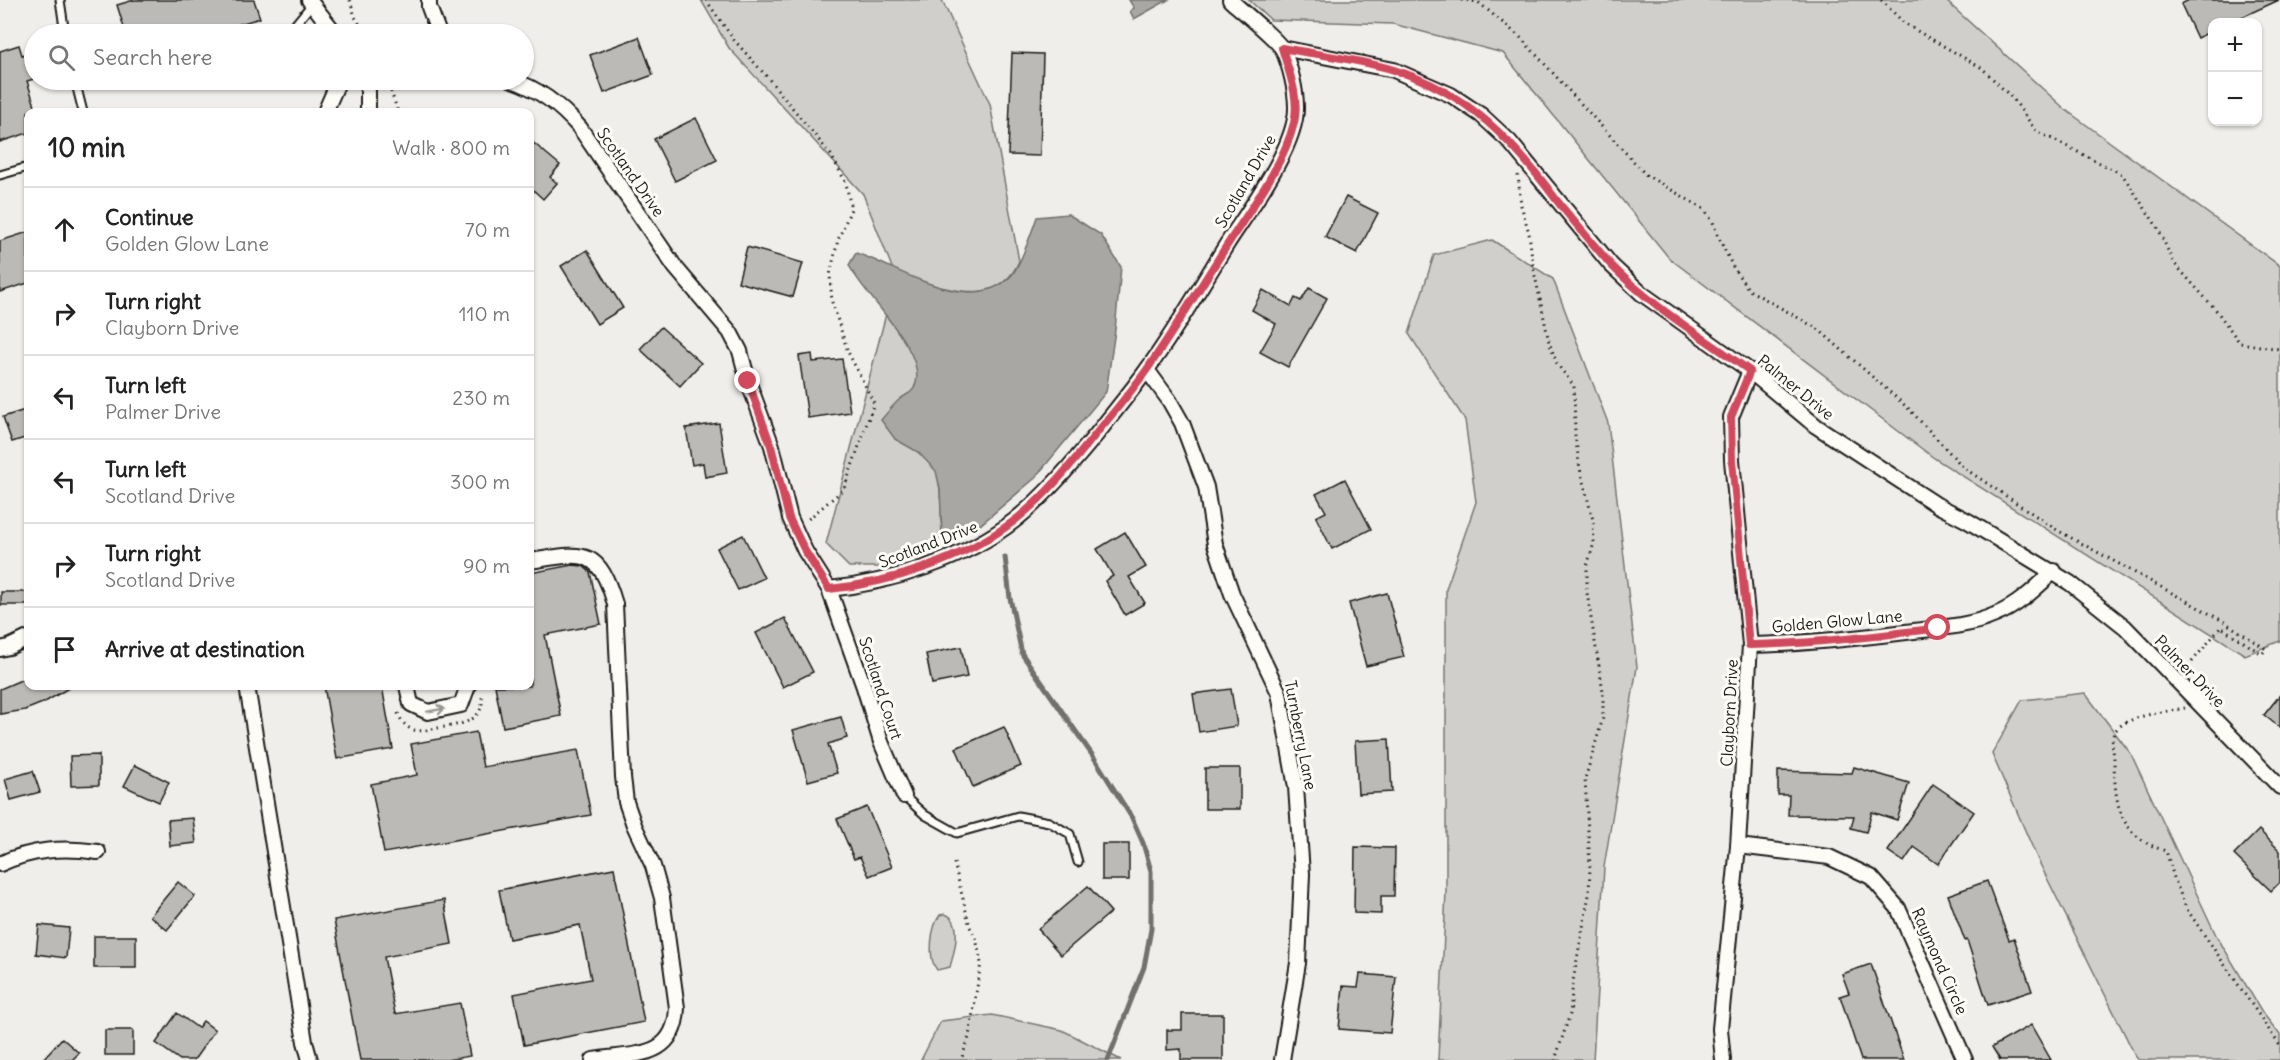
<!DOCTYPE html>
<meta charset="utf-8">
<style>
body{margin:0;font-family:Delius,sans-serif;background:#f6f6f6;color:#222}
.controls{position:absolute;right:18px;top:18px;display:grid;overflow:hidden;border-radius:12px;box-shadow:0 2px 4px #0004}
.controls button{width:54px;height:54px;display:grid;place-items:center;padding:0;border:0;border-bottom:2px solid #e0e0e0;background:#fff;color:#222;font:30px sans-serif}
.stop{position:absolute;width:18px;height:18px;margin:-14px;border:4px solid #d1495b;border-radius:50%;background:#fff}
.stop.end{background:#d1495b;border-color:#fff;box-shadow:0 2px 6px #0008}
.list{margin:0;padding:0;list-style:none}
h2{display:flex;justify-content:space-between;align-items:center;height:78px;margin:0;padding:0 24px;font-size:26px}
h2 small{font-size:20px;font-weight:400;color:#767676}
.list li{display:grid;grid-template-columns:39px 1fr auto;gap:18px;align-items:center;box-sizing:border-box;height:84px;padding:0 24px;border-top:2px solid #e0e0e0}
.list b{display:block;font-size:22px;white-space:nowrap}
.list p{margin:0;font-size:20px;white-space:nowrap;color:#767676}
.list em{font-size:20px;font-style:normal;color:#767676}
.icon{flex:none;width:33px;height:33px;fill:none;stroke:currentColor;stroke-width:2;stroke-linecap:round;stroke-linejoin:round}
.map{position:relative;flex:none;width:2280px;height:1060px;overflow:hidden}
.search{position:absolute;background:#fff;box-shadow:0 2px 4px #0004;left:24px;top:24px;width:510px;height:66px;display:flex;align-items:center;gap:15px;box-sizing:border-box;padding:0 21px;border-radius:33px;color:#767676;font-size:22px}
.panel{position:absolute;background:#fff;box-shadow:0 2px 4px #0004;left:24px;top:108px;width:510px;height:582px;border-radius:12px}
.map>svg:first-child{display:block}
.green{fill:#d0cfcc;stroke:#767674;stroke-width:1.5}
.water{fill:#a8a7a3;stroke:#706f6d;stroke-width:1.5}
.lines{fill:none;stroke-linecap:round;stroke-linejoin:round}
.stream{stroke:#706f6d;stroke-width:5}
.building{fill:#bbbab6;stroke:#1c1c1c;stroke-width:1.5}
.lane-casing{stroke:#1c1c1c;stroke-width:11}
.street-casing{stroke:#1c1c1c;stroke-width:18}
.path{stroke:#1c1c1c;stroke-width:3;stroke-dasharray:1.5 4.5;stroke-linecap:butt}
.lane{stroke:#fdfcf7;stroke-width:7}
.street{stroke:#fdfcf7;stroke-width:14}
.oneway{stroke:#989794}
.route{stroke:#d1495b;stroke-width:8}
.labels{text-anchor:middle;stroke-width:6;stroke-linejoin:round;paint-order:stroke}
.street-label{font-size:16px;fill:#1c1c1c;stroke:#fdfcf7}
</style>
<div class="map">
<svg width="2280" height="1060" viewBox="0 0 2280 1060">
<rect width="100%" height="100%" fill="#f0eeea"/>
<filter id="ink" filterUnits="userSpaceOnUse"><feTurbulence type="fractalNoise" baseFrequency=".0167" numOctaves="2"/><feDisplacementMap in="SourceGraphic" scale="12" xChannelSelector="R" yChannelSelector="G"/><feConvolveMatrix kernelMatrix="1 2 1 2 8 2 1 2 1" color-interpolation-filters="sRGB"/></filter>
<g filter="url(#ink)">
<g class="green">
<path d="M701,0H942L990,104L1019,261C1002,300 967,294 932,285L915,362L919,377L913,391L900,399L895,439C909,447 928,455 936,470C942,482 941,521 942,536L918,557L879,567H849L826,544L886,314L893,270L863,194L729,48Z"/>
<polygon points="1249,0 1945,0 2066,110 2280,266 2280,641 2245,655 1934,458 1669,258 1503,53 1393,24 1271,20"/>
<polygon points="1492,240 1553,279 1608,423 1637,667 1604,867 1593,1060 1438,1060 1446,892 1446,589 1476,502 1465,420 1409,334 1434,255"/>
<polygon points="2085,693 2131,754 2216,935 2262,1012 2280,1035 2280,1060 2139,1060 2136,1057 2038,860 1992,754 2022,700"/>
<path d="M945,914C964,920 954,953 950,967L937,970C927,958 931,927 940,915Z"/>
<polygon points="992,1015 1062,1030 1121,1060 921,1060 941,1021"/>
</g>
<g class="water">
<polygon points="1129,0 1168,0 1134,19 1130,11 1134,8"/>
<path d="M1068,214L1101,235L1121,267L1115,330L1106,392L1034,479L980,525L942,536L940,489L936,471L918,452L895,439L881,420C887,413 893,405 900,399C905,395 911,394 914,388C932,355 862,294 849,265L856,253C897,266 971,318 1011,276C1020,267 1032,231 1037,217Z"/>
</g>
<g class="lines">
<polyline class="stream" points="1005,557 1010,598 1022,654 1095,759 1132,818 1143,843 1151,871 1151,929 1144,967 1108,1060"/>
</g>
<g class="building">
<polygon points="134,0 254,0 260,18 206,34 126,34 117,5"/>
<polygon points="2189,0 2279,0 2231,22 2212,22 2212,31 2197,38 2181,4"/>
<polygon points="639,37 653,75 604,93 590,55"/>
<polygon points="19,45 22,55 34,52 34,79 27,81 37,112 28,112 28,133 0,142 0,51"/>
<polygon points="1012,53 1043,54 1040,156 1008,155"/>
<polygon points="696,118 717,160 675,181 654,139"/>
<polygon points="530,140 560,165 550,177 557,183 543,199 530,187"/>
<polygon points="1346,197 1378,213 1357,253 1325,237"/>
<polygon points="28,232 28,283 0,292 0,241"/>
<polygon points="747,247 803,263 793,297 738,282"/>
<polygon points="587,250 623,308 597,324 561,266"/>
<polygon points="1309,288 1327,298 1288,367 1260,352 1276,324 1252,310 1263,290 1291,306 1295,298 1301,301"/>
<polygon points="661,327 701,363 680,386 640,349"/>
<polygon points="812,354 813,362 842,359 850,412 808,418 799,356"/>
<polygon points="25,410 28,420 28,437 12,442 3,417"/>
<polygon points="719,423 727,473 705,477 703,463 692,465 686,428"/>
<polygon points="1345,479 1371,529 1332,549 1316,517 1326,512 1316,494"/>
<polygon points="1125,532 1146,567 1129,577 1145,603 1125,615 1105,581 1113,576 1097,549"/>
<polygon points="743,535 764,578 738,590 717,548"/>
<polygon points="572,565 583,566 590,572 601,624 545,635 561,716 503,727 495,686 530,686 530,573"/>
<rect x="1" y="592" width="27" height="13"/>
<polygon points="1387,593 1404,657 1366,666 1349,603"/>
<polygon points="785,618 813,672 783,687 756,633"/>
<polygon points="961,647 967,677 932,684 926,654"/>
<polygon points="28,677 28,686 72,686 45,702 25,710 0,714 0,689"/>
<polygon points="324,686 382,686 393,749 337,759"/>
<polygon points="1231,689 1237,726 1199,732 1193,694"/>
<polygon points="2280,695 2280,728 2264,715"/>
<polygon points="841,717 847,738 828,744 837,773 808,781 793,730"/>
<polygon points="1004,727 1021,766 973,787 956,748"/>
<polygon points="476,732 483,767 578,750 591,815 384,853 371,784 417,775 411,744"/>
<polygon points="1389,739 1392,792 1358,794 1355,741"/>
<polygon points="99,755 99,785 71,786 70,756"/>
<polygon points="135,765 169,782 159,802 124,786"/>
<polygon points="1854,767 1909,783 1897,820 1872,812 1866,832 1851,828 1854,816 1788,815 1789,795 1778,795 1778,771 1852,773"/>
<rect x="1205" y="768" width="35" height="41"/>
<polygon points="33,771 40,792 11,800 5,779"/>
<polygon points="1933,784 1974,812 1938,864 1914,847 1904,862 1888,851"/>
<polygon points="867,807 892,867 869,876 860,857 854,859 837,819"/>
<polygon points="193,818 196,843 170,846 168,820"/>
<polygon points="2259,830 2280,851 2280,882 2271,891 2234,855"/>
<rect x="1102" y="844" width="27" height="36"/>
<polygon points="1355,847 1395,848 1394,896 1381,896 1381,914 1354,913"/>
<polygon points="614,868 644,1022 524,1045 514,994 591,979 580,925 509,939 499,890"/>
<polygon points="1987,881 2009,940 2014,938 2032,991 1988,1005 1967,940 1965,941 1948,895"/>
<polygon points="178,882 195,896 167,930 150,916"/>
<polygon points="1088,886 1111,912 1061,955 1038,929"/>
<polygon points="444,900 452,944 384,957 395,1014 460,1003 470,1056 447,1060 360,1060 334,920"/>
<polygon points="39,925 69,928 66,958 36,954"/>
<rect x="94" y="936" width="42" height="32"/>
<polygon points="1871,964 1904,1060 1861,1060 1840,996 1849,993 1842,974"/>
<polygon points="1360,974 1396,977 1390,1033 1339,1029 1343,986 1358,987"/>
<polygon points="177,1013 198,1028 203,1021 215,1030 194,1060 180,1060 156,1043"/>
<polygon points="1182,1014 1223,1014 1223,1060 1181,1060 1181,1049 1167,1050 1167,1030 1182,1030"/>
<polygon points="2031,1025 2051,1060 2000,1060 1992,1047"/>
<rect x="105" y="1030" width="28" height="25"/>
<polygon points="62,1038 79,1053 72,1060 42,1060"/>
</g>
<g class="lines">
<g class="lane-casing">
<g id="lane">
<polyline points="60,0 65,34"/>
<polyline points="284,34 289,32 312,4"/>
<polyline points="75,80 83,112"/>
<polyline points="0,175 28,167"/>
<polyline points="904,796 925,815 957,833 1018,816 1049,822 1070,834 1078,862"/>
</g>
</g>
<g class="street-casing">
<g id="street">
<polyline points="309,0 336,34"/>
<polyline points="429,0 429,7 439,34"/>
<polyline points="1282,48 1394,70 1451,95 1481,115 1509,141 1611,265 1641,293 1750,371 1816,426 1937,505 1968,521 2070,583 2125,627 2280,787"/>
<polyline points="365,80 368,90 368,112"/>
<path d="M512,80C539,89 561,106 580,128L675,267L730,332L740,351L748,381L772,446L790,518L805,551L829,589L864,687L881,742L904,796"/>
<polyline points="325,112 339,80"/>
<polyline points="1147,370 1169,400 1182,423 1206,487 1215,544 1232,594 1279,693 1296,787 1302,874 1298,963 1282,1060"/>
<path d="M530,561C583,553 598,546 615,604L623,777L626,802L634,825L653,866L662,898L677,1008C675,1060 634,1053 593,1060"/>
<path d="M829,589C890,583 966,559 1015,520C1045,496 1071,465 1096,435C1113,413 1130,393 1146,371C1176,330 1201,286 1227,244C1248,211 1297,146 1296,107C1296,90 1290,66 1283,50C1279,41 1240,9 1230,0"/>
<path d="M1750,645C1805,644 1859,638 1914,631C1941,628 1970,626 1995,615C2018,606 2037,587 2054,571"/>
<polyline points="0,649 9,647 28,638"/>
<polyline points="247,686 305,1042 310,1060"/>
<polyline points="407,686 411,704 428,712 461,705 468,686"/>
<polyline points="1738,846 1829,857 1871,877 1898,908 1965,1060"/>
<path d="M0,864C32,849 63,847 98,852"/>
<polyline points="1723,1060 1720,1029 1738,846 1750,645 1732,460 1731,417 1750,371"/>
</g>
</g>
<g class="path">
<polyline points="350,0 355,17 366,34"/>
<polyline points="706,0 734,40 768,78 831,155 846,183 851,209 838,240 830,275 832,302 848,352 874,403 844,489 807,520"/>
<polyline points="1461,0 1478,2 1520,37 1646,175 1704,209 1713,222 1717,234 1734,269 1749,290 1818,329 1909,409 1964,468 2057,530 2223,621 2266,649 2262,654 2221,627 2186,669"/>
<polyline points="1881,0 1905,24 1982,68 2014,100 2036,131 2122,174 2158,228 2173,262 2216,310 2240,343 2280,349"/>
<polyline points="387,80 398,112"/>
<polyline points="1518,175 1521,205 1529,233 1533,266 1549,342 1557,364 1574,386 1575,435 1580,469 1593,520 1594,543 1587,566 1587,593 1603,691 1603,718 1585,779 1590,866 1589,895 1573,981 1570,1014 1555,1060"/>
<path d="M2185,708C2166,712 2128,715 2116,730C2109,739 2114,750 2114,760C2115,805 2118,836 2166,851L2174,878L2186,908L2280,1046"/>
<path d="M398,713C401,721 406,728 414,730C421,732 431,729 438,728C457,725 485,723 482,696"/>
<polyline points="954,863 970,927 976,938 981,963 969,1037 961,1060"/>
</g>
<use href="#lane" class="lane"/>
<use href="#street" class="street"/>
</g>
<defs><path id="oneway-shaft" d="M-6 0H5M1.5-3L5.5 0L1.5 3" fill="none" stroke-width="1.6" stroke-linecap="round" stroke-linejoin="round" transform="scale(1.5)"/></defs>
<use class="oneway" href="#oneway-shaft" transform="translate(436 710) rotate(-10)"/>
</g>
<g class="lines" filter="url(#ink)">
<path class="route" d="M748,381L771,446L789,518L805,551L829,589C892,583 964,559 1014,521C1045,497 1070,466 1095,435C1113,413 1132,391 1148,368C1175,329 1199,289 1224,250C1248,212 1283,167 1294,123C1300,98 1289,72 1282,48C1319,55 1358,59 1394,70C1468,92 1514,142 1558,202C1575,223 1593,244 1611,265C1652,307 1703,337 1750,371L1731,417L1732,460L1749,645C1813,644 1875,636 1938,628"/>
</g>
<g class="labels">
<g class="street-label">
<text transform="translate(631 172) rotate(55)" y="6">Scotland Drive</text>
<text transform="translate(1245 181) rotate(-60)" y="6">Scotland Drive</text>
<text transform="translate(1796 387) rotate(39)" y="6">Palmer Drive</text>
<text transform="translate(928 544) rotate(-21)" y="6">Scotland Drive</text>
<text transform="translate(1837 621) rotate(-5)" y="6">Golden Glow Lane</text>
<text transform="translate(2190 671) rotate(46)" y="6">Palmer Drive</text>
<text transform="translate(881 688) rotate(72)" y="6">Scotland Court</text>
<text transform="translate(1729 713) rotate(-87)" y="6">Clayborn Drive</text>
<text transform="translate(1301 735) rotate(79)" y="6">Turnberry Lane</text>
<text transform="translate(1940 961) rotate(66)" y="6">Raymond Circle</text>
</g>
</g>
</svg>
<div class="controls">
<button>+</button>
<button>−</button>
</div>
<div class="stop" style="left:1938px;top:628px"></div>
<div class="stop end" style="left:748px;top:381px"></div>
<div class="search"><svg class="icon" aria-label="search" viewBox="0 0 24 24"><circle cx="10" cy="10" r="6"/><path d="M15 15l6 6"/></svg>Search here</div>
<section class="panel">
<h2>10 min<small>Walk · 800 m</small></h2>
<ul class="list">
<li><svg class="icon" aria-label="ahead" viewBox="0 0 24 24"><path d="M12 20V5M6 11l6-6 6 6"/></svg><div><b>Continue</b><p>Golden Glow Lane</p></div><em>70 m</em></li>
<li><svg class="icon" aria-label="right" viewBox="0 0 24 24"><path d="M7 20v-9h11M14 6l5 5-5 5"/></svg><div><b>Turn right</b><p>Clayborn Drive</p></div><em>110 m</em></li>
<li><svg class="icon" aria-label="left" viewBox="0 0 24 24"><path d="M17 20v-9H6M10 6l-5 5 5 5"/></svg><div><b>Turn left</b><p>Palmer Drive</p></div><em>230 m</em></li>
<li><svg class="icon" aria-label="left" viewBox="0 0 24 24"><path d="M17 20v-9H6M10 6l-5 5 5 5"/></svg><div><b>Turn left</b><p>Scotland Drive</p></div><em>300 m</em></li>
<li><svg class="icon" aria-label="right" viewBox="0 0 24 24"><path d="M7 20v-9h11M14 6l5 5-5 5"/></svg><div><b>Turn right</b><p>Scotland Drive</p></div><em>90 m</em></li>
<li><svg class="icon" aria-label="arrive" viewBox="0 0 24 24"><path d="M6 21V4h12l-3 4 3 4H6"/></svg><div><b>Arrive at destination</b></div></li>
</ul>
</section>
</div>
